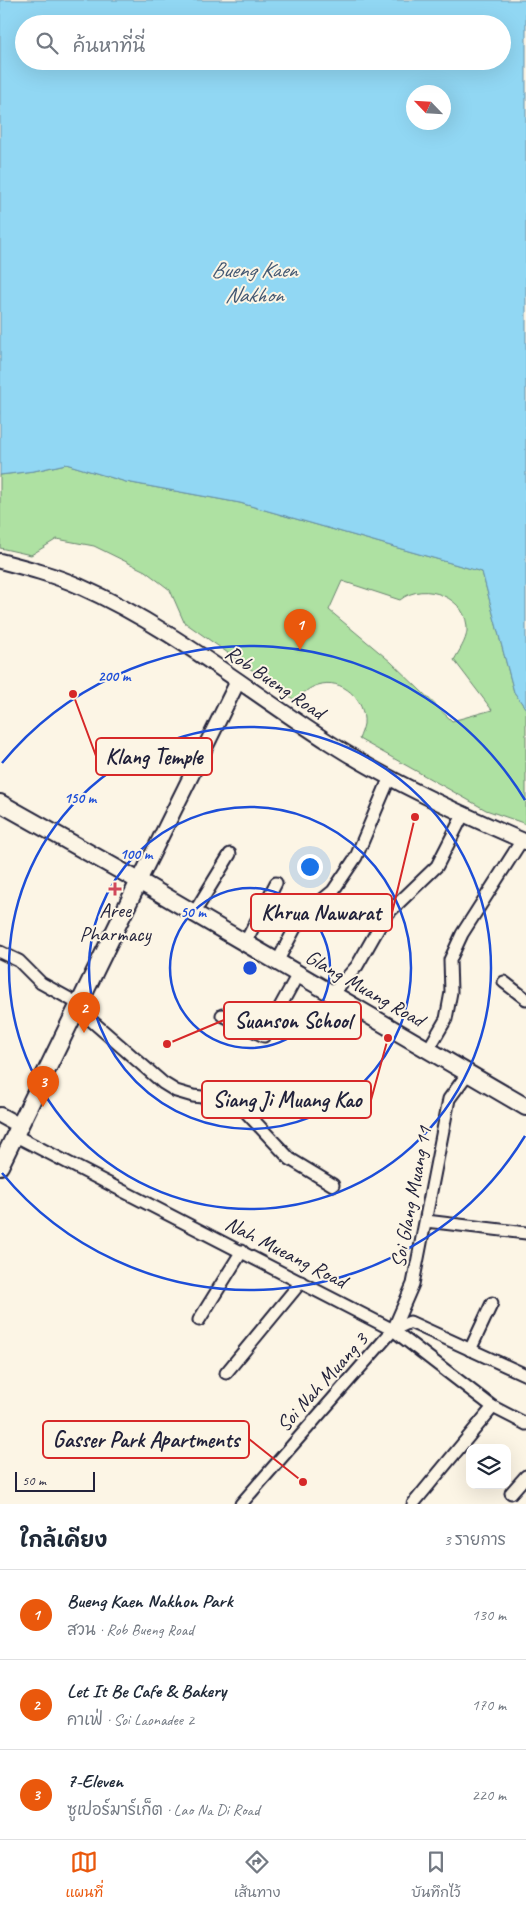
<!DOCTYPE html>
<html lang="th">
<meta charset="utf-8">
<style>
body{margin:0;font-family:Caveat,"Playpen Sans Thai",sans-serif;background:#f6f6f7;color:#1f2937}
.controls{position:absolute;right:15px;bottom:15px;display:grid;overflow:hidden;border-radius:10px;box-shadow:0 5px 20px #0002}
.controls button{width:45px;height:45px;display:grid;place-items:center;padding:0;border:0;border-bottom:1px solid #e0e1e3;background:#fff;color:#1f2937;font:25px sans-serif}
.compass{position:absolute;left:406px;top:85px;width:45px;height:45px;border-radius:50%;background:#fff;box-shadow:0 5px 20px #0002;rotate:295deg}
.scale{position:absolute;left:15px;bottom:12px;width:80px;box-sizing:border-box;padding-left:5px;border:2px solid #22223b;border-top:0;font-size:14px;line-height:18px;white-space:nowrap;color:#22223b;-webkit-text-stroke:4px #fcf5e5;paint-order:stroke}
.you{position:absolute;left:309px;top:866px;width:18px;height:18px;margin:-12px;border:4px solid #fff;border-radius:50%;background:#1a73e8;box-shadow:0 0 0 8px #1a73e833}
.badge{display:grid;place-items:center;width:32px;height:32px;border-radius:50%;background:#ea580c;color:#fff;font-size:16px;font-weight:700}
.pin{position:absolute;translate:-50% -41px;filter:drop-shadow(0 1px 2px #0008)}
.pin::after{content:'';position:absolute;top:26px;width:18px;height:15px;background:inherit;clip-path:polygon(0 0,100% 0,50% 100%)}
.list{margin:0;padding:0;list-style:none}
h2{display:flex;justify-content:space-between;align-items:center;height:65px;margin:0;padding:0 20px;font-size:21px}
h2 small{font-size:16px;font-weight:400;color:#747a83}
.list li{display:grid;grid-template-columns:32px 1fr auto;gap:15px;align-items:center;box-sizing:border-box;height:90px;padding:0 20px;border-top:1px solid #e0e1e3}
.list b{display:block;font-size:19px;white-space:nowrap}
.list p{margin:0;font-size:16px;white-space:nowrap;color:#747a83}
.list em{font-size:16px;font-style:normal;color:#747a83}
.icon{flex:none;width:28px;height:28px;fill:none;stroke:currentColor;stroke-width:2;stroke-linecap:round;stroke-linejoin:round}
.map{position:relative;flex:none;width:526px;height:1504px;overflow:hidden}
.search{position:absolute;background:#fff;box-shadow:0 5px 20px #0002;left:15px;right:15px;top:15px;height:55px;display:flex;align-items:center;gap:12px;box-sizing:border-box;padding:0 18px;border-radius:28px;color:#747a83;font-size:19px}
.sheet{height:335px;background:#fff}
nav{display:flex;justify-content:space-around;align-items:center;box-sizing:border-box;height:70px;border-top:1px solid #e0e1e3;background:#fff;font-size:14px;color:#747a83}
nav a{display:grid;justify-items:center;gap:2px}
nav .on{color:#ea580c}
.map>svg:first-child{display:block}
.green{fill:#aee1a2;stroke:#68826e;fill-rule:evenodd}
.water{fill:#91d7f3;stroke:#658fa9;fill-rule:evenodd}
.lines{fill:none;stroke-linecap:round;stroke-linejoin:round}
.minor-casing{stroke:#22223b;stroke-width:15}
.tertiary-casing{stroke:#22223b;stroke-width:18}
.secondary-casing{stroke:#22223b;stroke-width:20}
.minor{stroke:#fcf5e5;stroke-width:11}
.tertiary{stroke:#fcf5e5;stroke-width:14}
.secondary{stroke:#fcf5e5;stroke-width:16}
.ring{fill:none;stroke:#1d4ed8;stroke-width:2.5}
.poi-dot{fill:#d1495b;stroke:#fcf5e5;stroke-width:2}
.labels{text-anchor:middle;stroke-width:4;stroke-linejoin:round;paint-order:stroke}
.street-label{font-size:21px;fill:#22223b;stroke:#fcf5e5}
.poi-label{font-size:21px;fill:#22223b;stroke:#fcf5e5}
.water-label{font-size:22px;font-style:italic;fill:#435872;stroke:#fcf5e5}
.centre{fill:#1d4ed8;stroke:#fcf5e5;stroke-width:2.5}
.ring-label{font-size:15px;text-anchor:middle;font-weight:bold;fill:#1d4ed8;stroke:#fcf5e5;stroke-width:4;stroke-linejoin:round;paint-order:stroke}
.leader{fill:none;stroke:#d62828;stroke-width:2}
.callout-dot{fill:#d62828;stroke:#fcf5e5;stroke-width:2}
.callout{fill:#fcf5e5;stroke:#d62828;stroke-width:2}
.callout-label{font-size:22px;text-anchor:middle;font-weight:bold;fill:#22223b}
</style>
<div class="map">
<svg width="526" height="1504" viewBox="0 0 526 1504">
<rect width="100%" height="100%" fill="#fcf5e5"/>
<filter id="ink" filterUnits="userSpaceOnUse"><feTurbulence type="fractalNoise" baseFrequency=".02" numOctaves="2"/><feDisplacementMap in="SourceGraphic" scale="10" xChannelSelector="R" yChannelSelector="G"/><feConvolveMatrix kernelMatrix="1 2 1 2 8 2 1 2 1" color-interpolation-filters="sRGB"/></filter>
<g filter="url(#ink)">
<path class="green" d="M66,464L126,482L240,503L482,572L514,692L526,709V824L486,810L359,739C361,734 363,729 364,724C366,700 342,677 318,685C308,688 302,694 296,701L184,622L170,590L145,571L94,546L57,539L31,555L0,548V475L34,471ZM342,581L400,600C424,580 469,598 467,631C466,641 459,651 454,660L492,710L452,721L391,662L329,610Z"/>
<path class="water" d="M0,0H526V709L514,692L482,572L240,503L126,482L66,464L34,471L0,475ZM24,24H502V61H24ZM414,92H444V122H414Z"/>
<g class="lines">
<g class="minor-casing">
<g id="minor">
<polyline points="194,913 230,854"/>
<polyline points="245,943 276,883"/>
<polyline points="0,952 19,961 41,983 79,1004"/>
<polyline points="277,962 301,917 333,891 356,857 390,777"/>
<polyline points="504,982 526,999"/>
<polyline points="332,994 357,966 386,915 437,866 464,813"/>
<polyline points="77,1008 163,1083 176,1091 193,1096 228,1100 243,1109 290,1159 333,1185"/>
<polyline points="222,1015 264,1036 298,974"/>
<polyline points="428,1050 446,1019 451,992 450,960 462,934 522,840"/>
<polyline points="16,1136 393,1330 493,1407 526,1424"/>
<polyline points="426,1221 526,1233"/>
<polyline points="199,1320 242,1251"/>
<polyline points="393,1330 410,1322 526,1375"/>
<polyline points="470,1350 492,1303"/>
<polyline points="226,1373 301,1282"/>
<polyline points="511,1493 526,1476"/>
<polyline points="241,1504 393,1330 413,1284 449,1099 468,1073"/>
<polyline points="413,1504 493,1407"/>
</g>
</g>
<g class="tertiary-casing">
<g id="tertiary">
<path d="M0,561C27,568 54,575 79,586C170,626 247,690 330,743C391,782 459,813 526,842"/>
<polyline points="139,881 238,681"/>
<polyline points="0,1115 20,1126"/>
</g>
</g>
<g class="secondary-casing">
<g id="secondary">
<polyline points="0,803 139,881 526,1107"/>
<polyline points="0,1166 139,881"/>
</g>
</g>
<use href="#minor" class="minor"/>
<use href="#tertiary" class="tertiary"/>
<use href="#secondary" class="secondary"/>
</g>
</g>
<g class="ring">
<circle cx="250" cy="968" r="80"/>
<circle cx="250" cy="968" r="161"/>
<circle cx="250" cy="968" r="241"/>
<path d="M525 1136A322 322 0 0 1 2 1173M2 763A322 322 0 0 1 525 800"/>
</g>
<path class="poi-dot" d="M112.5 881.5h5v5h5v5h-5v5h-5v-5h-5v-5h5z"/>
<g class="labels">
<g class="street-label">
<text transform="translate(275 682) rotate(34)" y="7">Rob Bueng Road</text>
<text transform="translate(365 988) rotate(30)" y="7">Glang Muang Road</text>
<text transform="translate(411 1197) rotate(-79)" y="7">Soi Glang Muang 11</text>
<text transform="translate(286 1252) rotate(27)" y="7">Nah Mueang Road</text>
<text transform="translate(322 1382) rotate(-48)" y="7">Soi Nah Muang 3</text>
</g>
<g class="poi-label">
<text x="115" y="917">Aree<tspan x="115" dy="24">Pharmacy</tspan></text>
</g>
<g class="water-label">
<text x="254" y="277">Bueng Kaen<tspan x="254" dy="25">Nakhon</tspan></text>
</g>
</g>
<circle cx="250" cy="968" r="8" class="centre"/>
<g class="ring-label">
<text x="114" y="681">200 m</text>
<text x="80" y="803">150 m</text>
<text x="136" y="859">100 m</text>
<text x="193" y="917">50 m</text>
</g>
<path class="leader" d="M73 694L96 756M415 817L392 913M167 1044L224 1020M388 1038L371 1100M303 1482L249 1439"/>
<g class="callout-dot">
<circle cx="73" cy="694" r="5"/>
<circle cx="415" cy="817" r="5"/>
<circle cx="167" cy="1044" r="5"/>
<circle cx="388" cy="1038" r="5"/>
<circle cx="303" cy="1482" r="5"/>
</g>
<g class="callout">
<rect x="96" y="738" width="116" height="37" rx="5"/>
<rect x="251" y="894" width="141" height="37" rx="5"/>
<rect x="224" y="1002" width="137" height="37" rx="5"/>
<rect x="202" y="1081" width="169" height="37" rx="5"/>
<rect x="43" y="1421" width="206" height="37" rx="5"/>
</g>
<g class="callout-label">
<text x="154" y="764">Klang Temple</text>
<text x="321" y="920">Khrua Nawarat</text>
<text x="293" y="1028">Suanson School</text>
<text x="287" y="1107">Siang Ji Muang Kao</text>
<text x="146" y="1447">Gasser Park Apartments</text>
</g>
</svg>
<div class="controls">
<button><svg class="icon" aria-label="layers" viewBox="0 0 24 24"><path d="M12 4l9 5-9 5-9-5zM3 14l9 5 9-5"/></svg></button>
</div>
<svg class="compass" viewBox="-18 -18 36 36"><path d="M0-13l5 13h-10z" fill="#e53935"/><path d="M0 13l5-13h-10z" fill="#747a83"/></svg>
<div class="scale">50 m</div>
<div class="you"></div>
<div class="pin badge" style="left:300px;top:650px">1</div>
<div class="pin badge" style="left:84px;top:1033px">2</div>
<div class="pin badge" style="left:43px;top:1107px">3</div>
<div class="search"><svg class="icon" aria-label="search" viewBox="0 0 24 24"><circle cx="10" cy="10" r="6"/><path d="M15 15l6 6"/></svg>ค้นหาที่นี่</div>
</div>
<section class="sheet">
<h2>ใกล้เคียง<small>3 รายการ</small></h2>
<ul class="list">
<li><span class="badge">1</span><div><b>Bueng Kaen Nakhon Park</b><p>สวน · Rob Bueng Road</p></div><em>130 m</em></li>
<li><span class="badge">2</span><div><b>Let It Be Cafe &amp; Bakery</b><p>คาเฟ่ · Soi Laonadee 2</p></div><em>170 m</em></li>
<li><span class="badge">3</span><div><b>7-Eleven</b><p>ซูเปอร์มาร์เก็ต · Lao Na Di Road</p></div><em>220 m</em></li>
</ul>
</section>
<nav>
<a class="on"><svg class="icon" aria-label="map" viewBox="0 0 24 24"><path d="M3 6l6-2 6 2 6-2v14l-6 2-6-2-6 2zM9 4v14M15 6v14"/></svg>แผนที่</a>
<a><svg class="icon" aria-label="directions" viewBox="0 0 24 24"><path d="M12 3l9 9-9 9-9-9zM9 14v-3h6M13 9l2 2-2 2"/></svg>เส้นทาง</a>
<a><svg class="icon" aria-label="saved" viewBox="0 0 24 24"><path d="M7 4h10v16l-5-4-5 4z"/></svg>บันทึกไว้</a>
</nav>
